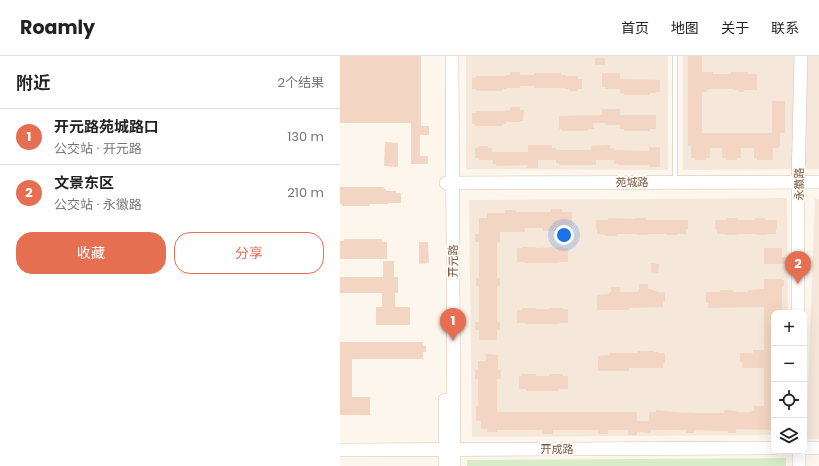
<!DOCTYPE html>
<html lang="zh">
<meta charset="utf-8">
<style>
body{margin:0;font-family:Poppins,"Noto Sans SC",sans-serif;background:#f2f2f2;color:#222}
.controls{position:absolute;right:12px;bottom:12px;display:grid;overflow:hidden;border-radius:8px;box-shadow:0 4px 16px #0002}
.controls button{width:36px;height:36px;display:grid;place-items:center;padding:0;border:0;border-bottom:1px solid #e0e0e0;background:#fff;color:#222;font:20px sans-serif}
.you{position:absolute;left:224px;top:179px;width:14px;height:14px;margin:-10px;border:3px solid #fff;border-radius:50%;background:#1a73e8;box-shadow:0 0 0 6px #1a73e833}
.badge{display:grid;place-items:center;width:26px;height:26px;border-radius:50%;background:#e76f51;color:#fff;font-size:13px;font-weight:700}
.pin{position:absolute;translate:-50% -33px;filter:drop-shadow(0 1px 2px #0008)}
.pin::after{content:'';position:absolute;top:21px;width:14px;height:12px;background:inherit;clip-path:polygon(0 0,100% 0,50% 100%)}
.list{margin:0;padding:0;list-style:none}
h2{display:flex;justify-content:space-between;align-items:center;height:52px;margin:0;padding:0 16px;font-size:17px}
h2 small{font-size:13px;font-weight:400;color:#767676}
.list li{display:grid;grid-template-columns:26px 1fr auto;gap:12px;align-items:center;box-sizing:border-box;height:56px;padding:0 16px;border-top:1px solid #e0e0e0}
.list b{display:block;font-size:15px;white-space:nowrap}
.list p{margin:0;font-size:13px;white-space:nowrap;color:#767676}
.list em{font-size:13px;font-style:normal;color:#767676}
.actions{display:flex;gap:8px;padding:12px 16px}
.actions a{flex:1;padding:9px 0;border:1px solid #e76f51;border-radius:16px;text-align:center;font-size:14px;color:#e76f51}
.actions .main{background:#e76f51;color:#fff}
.icon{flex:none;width:22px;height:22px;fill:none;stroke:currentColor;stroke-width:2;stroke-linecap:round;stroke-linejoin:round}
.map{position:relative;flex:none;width:479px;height:410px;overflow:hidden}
header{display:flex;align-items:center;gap:24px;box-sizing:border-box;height:56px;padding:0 20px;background:#fff;border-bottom:1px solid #e0e0e0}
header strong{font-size:19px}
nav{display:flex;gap:22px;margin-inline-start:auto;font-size:14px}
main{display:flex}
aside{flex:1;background:#fff}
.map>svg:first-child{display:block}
.residential{fill:#f5e8da}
.green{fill:#d8ecc9}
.building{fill:#f3d5c3}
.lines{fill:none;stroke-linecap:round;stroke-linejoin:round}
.lane-casing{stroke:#d1beb0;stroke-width:5.5}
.secondary-casing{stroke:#d6c0b0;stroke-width:14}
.lane{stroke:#fff;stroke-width:4.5}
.secondary{stroke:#fff;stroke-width:13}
.labels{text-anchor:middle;stroke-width:4;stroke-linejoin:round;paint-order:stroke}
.street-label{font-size:11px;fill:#7a5c4d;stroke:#fffaf3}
</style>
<header>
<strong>Roamly</strong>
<nav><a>首页</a><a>地图</a><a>关于</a><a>联系</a></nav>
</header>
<main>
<aside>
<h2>附近<small>2个结果</small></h2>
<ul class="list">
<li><span class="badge">1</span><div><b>开元路苑城路口</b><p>公交站 · 开元路</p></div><em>130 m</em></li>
<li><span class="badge">2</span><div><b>文景东区</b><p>公交站 · 永徽路</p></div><em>210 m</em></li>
</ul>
<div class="actions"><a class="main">收藏</a><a>分享</a></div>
</aside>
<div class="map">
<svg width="479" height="410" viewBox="0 0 479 410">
<rect width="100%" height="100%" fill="#fdf6ec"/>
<g class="residential">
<polygon points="126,0 328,0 328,114 126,113"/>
<polygon points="343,0 479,0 479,113 343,114"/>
<polygon points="447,142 448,257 434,257 434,379 132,381 129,144"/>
<polygon points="475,143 479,143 479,383 466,383"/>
</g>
<polygon class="green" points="446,402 446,410 127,410 127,404"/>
<g class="building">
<polygon points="0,0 81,0 81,70 89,70 89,79 80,79 80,100 88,100 88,108 71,108 71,67 0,67"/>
<polygon points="348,0 362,0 362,16 373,16 373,18 391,18 391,16 408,16 408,18 417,18 417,34 404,34 404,36 399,36 399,34 394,34 394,33 370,33 370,34 367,34 367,36 362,36 362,77 432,77 432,45 445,45 445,77 440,77 440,90 439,90 439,92 433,92 433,104 417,104 417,102 414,102 414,92 401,92 401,102 397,102 397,104 386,104 386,102 382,102 382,92 370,92 370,102 366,102 366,104 355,104 355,102 351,102 351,90 348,90"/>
<rect x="255" y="2" width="10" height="7"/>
<polygon points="170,16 180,16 180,19 194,19 194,17 221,17 221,19 225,19 225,20 238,20 238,23 242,23 242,33 238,33 238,35 229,35 229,33 225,33 225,32 194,32 194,30 180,30 180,32 166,32 166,33 162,33 162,35 136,35 136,33 132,33 132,22 136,22 136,20 166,20 166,19 170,19"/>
<polygon points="262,17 280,17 280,23 320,24 320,36 316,36 316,37 310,37 310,39 284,39 284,37 280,37 280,33 265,33 265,31 262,31"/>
<polygon points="170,51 180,51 180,54 184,54 183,65 180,65 180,66 166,66 166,68 163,68 162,70 135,70 135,68 132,68 132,57 136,57 136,55 166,55 166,54 170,54"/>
<polygon points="262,53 280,53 280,59 316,59 316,73 310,73 310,75 284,75 284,73 280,73 280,69 265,69 265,67 253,67 254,73 248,73 248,75 222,75 222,73 219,73 219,60 262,59"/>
<polygon points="45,86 58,87 58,111 44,110"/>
<polygon points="188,89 212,89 212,92 216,92 216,94 251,94 251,90 270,89 270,92 274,92 274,94 309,95 309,91 320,91 320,111 309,111 309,109 278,109 278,108 274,108 274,104 256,104 256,109 219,109 219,107 216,107 216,104 198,104 198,112 187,112 188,109 156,110 156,108 153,108 153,104 139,104 139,102 135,102 135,92 138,92 138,90 148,90 148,92 152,92 152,96 188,96"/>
<polygon points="0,131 43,131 47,135 56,135 56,137 61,137 61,147 49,147 48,148 30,148 30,150 2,150 2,148 0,148"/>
<polygon points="211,153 222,153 222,156 232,156 232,175 203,175 203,172 185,172 185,176 160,176 160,186 157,187 157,222 160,222 160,230 157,230 157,266 160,266 160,274 157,274 157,284 139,284 139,274 135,274 135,266 139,266 139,230 136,230 136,222 139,222 139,186 135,186 135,178 139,178 139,162 147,162 147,157 165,157 165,154 176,154 176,156 211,156"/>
<polygon points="268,162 295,163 295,162 306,162 306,164 348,164 348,173 346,173 346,178 338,178 338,179 326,179 326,178 308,178 308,179 297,179 297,178 277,178 277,180 266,180 266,179 257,178 257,173 256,173 256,164 268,164"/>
<polygon points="387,162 397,162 397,164 415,164 415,162 425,162 425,164 437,164 437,173 436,173 436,178 427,178 427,179 416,179 416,178 397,178 397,179 385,179 385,178 377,178 377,173 375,173 375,164 387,164"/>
<polygon points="4,183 42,183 42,186 47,186 47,203 0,203 0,185 4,185"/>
<polygon points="79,186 88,186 89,207 79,208"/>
<polygon points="182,191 196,191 196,192 223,191 223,192 228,192 228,206 219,206 219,207 185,207 185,206 177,206 177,192 182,192"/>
<polygon points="424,192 442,192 442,201 445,201 445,208 424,208"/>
<polygon points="43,205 54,205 54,221 58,221 58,237 55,237 55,251 70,251 70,269 36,269 36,251 42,251 42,237 0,237 0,221 43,221"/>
<polygon points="311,207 319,208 318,217 311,216"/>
<polygon points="424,223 442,223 442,224 444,224 444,230 442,230 442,257 434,257 434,374 396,373 396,377 388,377 388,375 354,374 354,377 346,377 346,374 311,374 311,377 297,376 297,379 288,379 288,374 268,374 268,378 258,378 258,374 213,374 213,378 202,378 202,374 157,374 157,376 147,376 147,373 141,373 141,365 136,365 136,350 138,350 138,323 135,323 135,314 138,314 138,305 146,305 146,298 158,299 158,314 161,314 161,323 157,323 157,356 297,356 297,365 309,365 309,356 316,356 316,354 328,355 334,356 355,357 384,357 384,355 386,354 397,355 397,356 411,356 411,355 414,355 414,350 424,350 424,312 402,312 402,306 400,306 400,297 413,297 413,294 424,294 424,251 368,252 368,247 366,247 366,236 380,236 380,234 393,234 393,236 408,236 408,234 424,233"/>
<polygon points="299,228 308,228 308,233 311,233 311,234 314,234 314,235 317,235 317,236 325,236 325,246 323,246 323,251 289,252 289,254 257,254 257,239 269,238 269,236 271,236 271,231 280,231 280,236 298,236 298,234 299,234"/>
<polygon points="182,252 196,252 196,253 209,253 209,252 223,252 223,253 228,253 228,267 219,267 219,268 186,268 186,267 177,267 177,254 182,254"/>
<polygon points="0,286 83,286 83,290 86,290 86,296 83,296 83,303 12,303 12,341 30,341 30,359 0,359"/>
<polygon points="298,295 314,295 314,296 318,296 318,297 325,297 325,307 323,307 323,312 289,312 289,315 258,315 258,300 269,299 269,297 298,297"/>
<polygon points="182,318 196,318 196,320 209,320 209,318 223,318 223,320 228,320 228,333 219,333 219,335 186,335 186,333 179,333 179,320 182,320"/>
</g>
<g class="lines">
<g class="lane-casing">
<polyline id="lane" points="335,0 335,125"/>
</g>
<g class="secondary-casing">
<g id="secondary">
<polyline points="112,0 114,410"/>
<polyline points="106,127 479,126"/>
<polyline points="458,257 458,126 461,0"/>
<polyline points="464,392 479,392"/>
<polyline points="0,394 434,392"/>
<polyline points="105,410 105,344"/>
<polyline points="459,410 459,395"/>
</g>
</g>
<use href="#lane" class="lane"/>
<use href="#secondary" class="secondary"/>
</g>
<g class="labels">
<g class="street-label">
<text x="292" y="130">苑城路</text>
<text transform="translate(459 128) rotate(-90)" y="4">永徽路</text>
<text transform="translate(113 205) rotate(-90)" y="4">开元路</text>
<text x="217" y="397">开成路</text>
</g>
</g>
</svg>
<div class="controls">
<button>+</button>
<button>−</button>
<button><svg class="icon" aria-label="locate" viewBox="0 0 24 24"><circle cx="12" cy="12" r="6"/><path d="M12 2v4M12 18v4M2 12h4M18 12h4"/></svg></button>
<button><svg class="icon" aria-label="layers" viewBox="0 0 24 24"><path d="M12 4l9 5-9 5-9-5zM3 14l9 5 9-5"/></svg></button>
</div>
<div class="you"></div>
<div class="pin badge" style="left:113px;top:285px">1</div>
<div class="pin badge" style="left:458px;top:228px">2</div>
</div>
</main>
